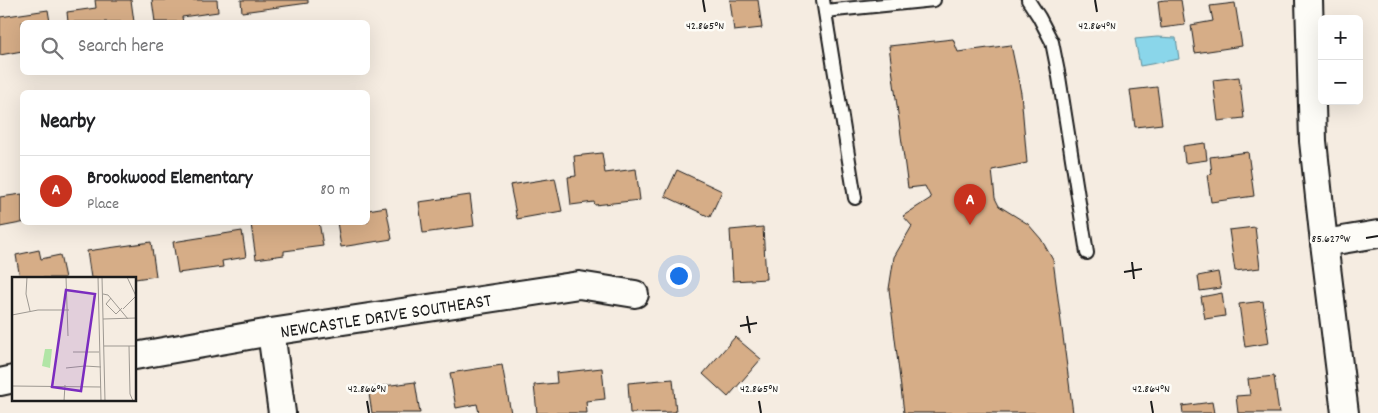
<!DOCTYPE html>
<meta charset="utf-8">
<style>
body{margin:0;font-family:Dekko,sans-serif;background:#f2f2f2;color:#202124}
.controls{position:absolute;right:15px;top:15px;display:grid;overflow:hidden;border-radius:8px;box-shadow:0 5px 20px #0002}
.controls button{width:45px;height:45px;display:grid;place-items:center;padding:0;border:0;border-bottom:1px solid #e0e0e0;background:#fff;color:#202124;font:25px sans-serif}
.you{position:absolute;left:678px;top:275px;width:18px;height:18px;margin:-12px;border:4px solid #fff;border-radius:50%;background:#1a73e8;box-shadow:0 0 0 8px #1a73e833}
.badge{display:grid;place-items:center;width:32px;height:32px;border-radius:50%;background:#c8321e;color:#fff;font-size:16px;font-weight:700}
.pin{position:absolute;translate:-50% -41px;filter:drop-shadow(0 1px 2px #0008)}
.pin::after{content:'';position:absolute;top:26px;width:18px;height:15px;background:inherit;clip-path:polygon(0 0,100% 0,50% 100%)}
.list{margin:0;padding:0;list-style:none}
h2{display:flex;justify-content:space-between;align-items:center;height:65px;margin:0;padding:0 20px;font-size:21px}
h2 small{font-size:16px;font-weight:400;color:#757577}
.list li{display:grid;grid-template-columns:32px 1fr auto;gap:15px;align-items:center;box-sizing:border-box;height:70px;padding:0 20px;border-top:1px solid #e0e0e0}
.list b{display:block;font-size:19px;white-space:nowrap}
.list p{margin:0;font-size:16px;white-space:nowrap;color:#757577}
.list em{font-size:16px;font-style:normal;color:#757577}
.icon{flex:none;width:28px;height:28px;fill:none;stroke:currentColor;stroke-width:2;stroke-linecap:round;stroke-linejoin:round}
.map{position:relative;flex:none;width:1378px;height:413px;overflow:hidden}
.search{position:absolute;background:#fff;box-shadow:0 5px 20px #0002;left:20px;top:20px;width:350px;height:55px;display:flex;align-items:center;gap:12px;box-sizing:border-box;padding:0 18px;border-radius:8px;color:#757577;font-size:19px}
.panel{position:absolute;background:#fff;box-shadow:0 5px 20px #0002;left:20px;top:90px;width:350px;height:135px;border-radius:8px}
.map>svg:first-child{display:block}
.water{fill:#8ad6ea;stroke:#5e8c98}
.building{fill:#d6ad87;stroke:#1c1c1c}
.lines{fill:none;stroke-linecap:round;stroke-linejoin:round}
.lane-casing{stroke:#1c1c1c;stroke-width:16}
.street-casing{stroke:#1c1c1c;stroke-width:30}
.lane{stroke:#fdfcf7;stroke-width:12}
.street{stroke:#fdfcf7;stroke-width:26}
.ticks{fill:none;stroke:#1c1c1c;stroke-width:2}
.labels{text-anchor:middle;stroke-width:5;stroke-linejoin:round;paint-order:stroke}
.street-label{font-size:19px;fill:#1c1c1c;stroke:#fdfcf7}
.inset-road{fill:none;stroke:#9e9992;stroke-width:1}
.view{fill:#7b2cbf;fill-opacity:0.15;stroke:#7b2cbf;stroke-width:2.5}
.inset-edge{fill:none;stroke:#1c1c1c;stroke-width:2.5}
.ticks-label{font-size:12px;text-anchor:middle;fill:#1c1c1c;stroke:#fdfcf7;stroke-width:5;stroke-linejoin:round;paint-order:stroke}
</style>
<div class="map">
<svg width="1378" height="413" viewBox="0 0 1378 413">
<rect width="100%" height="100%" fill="#f5ece1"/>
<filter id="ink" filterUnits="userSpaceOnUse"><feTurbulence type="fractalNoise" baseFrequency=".02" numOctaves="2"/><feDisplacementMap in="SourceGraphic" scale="10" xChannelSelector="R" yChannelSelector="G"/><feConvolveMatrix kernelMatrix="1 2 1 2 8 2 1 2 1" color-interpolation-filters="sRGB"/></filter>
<g filter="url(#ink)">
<polygon class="water" points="1157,37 1176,38 1179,59 1140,66 1135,39"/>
<g class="building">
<polygon points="95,0 131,0 134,22 68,22 67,12 96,8"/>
<polygon points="152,0 217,0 218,12 182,17 183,22 155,22"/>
<polygon points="241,0 308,0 308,3 242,12"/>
<polygon points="730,0 758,0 762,28 734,31"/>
<polygon points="1165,0 1181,0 1185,25 1161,28 1158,1"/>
<polygon points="1235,3 1242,46 1195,53 1191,25 1213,21 1210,6"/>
<polygon points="48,10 50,22 22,22 22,51 0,55 0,17"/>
<polygon points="953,39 958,52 1011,45 1021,93 1027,163 992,170 995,198 999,206 1028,224 1041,239 1053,260 1073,413 904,413 889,289 894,257 912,226 903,216 931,198 925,186 908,188 889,46"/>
<polygon points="1239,77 1244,118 1218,121 1213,80"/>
<polygon points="1157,87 1162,124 1135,127 1130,90"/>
<polygon points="1205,143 1207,160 1185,163 1183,146"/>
<polygon points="1248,152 1254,196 1211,202 1207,175 1212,174 1210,157"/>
<polygon points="602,153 605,173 636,169 640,200 595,205 594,202 571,205 568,177 576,176 574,156"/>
<polygon points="677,170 722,191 710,217 665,196"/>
<polygon points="555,178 562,211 517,219 510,185"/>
<polygon points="22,194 22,222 26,222 0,227 0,197"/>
<polygon points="470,195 474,226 423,233 419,202"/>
<polygon points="386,207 392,239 341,247 337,222 368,222 368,210"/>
<polygon points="259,222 319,222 323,246 284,251 284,255 256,259 251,224"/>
<polygon points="763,227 766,279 733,281 730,230"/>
<polygon points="1255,227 1260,268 1235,271 1229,230"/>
<polygon points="242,231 246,257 222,261 223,267 178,273 173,242"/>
<polygon points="151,242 156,276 135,279 135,278 130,278 130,276 118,278 91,278 87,251"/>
<polygon points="39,250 41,259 60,255 65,278 20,278 16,255"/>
<polygon points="1218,272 1221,288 1200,291 1198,276"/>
<polygon points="1222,293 1225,316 1205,319 1201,297"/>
<polygon points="1263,301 1269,343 1245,347 1239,304"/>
<polygon points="735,337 761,359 728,397 703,374"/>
<polygon points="502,365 511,413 479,413 477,404 456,408 450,373"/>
<polygon points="602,368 605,399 586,401 587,413 537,413 534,385 557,383 556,373"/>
<polygon points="1274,376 1279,413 1238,413 1236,396 1250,395 1248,379"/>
<polygon points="673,379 676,412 630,413 628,383"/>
<polygon points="415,382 420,413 372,413 368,388"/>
<polygon points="1212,402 1214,413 1183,413 1182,406"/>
</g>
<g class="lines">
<g class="lane-casing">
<g id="lane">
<polyline points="823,0 855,198"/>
<polyline points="1028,0 1039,17 1052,42 1059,77 1087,253"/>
<polyline points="825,11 934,0"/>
</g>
</g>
<g class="street-casing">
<g id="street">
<polyline points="1309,0 1313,141 1324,243 1345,413"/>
<polyline points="1324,243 1378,234"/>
<polyline points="271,332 282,413"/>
<path id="s1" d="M135,356L271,332L579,285L635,294"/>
<polyline points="0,382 14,379"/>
</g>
</g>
<use href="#lane" class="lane"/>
<use href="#street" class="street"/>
</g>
</g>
<path class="ticks" d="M703,0L705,12M1095,0L1097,12M1366,238L1378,236M1132,262L1134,279M1124,272L1142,269M747,316L750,333M740,326L757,323M367,401L369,413M759,401L761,413M1151,401L1153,413"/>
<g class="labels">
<g class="street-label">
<text dy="7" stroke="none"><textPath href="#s1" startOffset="254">NEWCASTLE DRIVE SOUTHEAST</textPath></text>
</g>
</g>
<g transform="translate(12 277)">
<rect width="124" height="124" fill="#f5ece1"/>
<path d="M33,72H40L38,91L30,89Z" fill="#b1e5a6"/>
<path class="inset-road" d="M15,0L14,17L18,34M54,0L56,59M86,0L89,124M90,0L93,124M115,0L124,19M91,17L96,18L116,42M99,21L94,27L104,37L110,31M111,32L124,19M0,38L26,33H57M91,42L124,41M92,69H124M117,69L118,117L121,124M61,75H87M74,75L73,89L89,90M54,91L73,89M0,109L89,110M52,124L53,108"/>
<path class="view" d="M54,13L83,17L69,114L40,110Z"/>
<rect width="124" height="124" class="inset-edge"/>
</g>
<g class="ticks-label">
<text x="705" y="29">42.865°N</text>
<text x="1097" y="29">42.864°N</text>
<text x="1331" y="242">85.627°W</text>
<text x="367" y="392">42.866°N</text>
<text x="759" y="392">42.865°N</text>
<text x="1151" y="392">42.864°N</text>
</g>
</svg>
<div class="controls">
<button>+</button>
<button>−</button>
</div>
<div class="you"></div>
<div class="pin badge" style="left:970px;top:225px">A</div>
<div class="search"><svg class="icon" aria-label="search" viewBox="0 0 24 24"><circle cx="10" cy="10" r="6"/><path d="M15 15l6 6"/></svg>Search here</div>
<section class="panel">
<h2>Nearby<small></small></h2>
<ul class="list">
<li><span class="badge">A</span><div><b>Brookwood Elementary</b><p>Place</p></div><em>80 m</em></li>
</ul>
</section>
</div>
